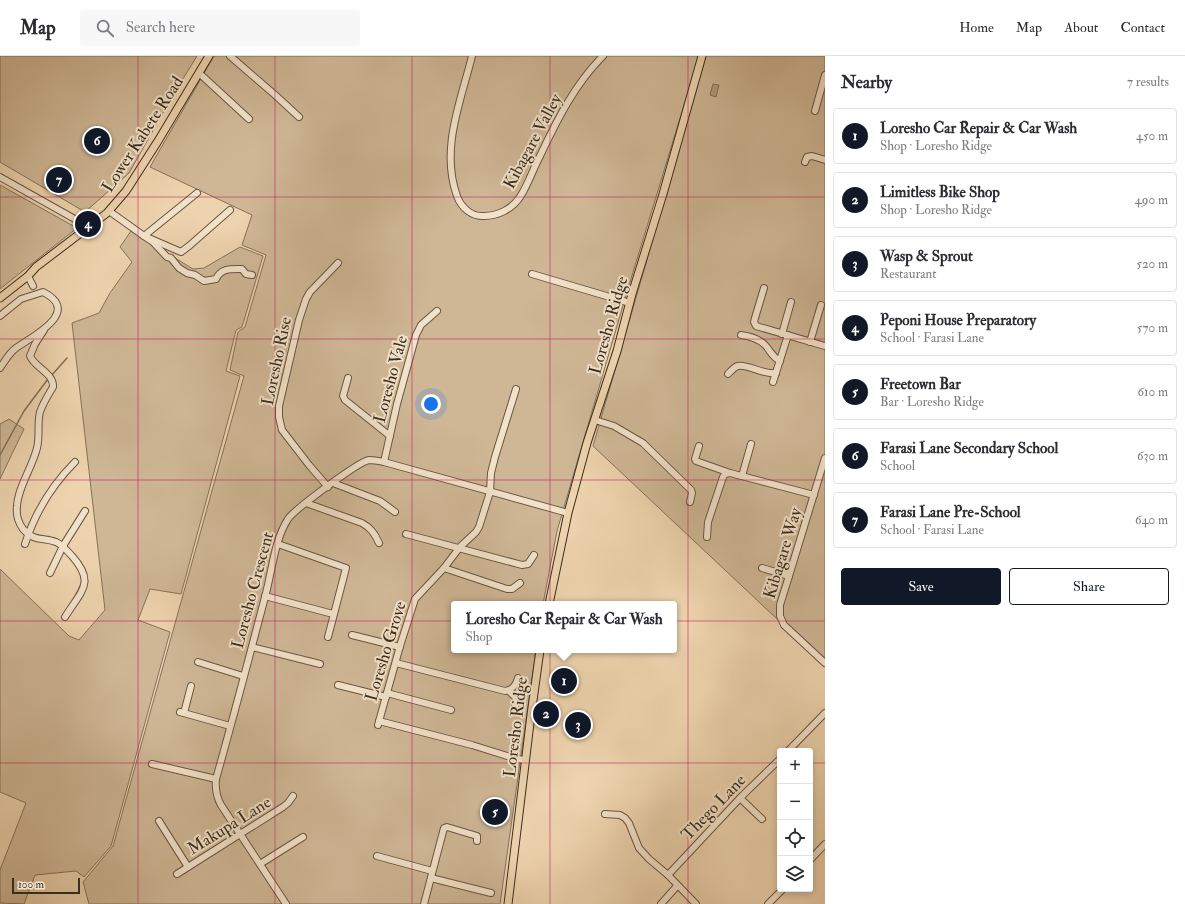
<!DOCTYPE html>
<meta charset="utf-8">
<style>
body{margin:0;font-family:"IM FELL Double Pica",serif;background:#f7f7f7;color:#2b2b33}
.controls{position:absolute;right:12px;bottom:12px;display:grid;overflow:hidden;border-radius:4px;box-shadow:0 2px 6px #0003}
.controls button{width:36px;height:36px;display:grid;place-items:center;padding:0;border:0;border-bottom:1px solid #e1e1e2;background:#fff;color:#2b2b33;font:20px sans-serif}
.scale{position:absolute;left:12px;bottom:10px;width:68px;box-sizing:border-box;padding-left:4px;border:2px solid #3b2e1f;border-top:0;font-size:11px;line-height:14px;white-space:nowrap;color:#3b2e1f;-webkit-text-stroke:3px #f3e2ca;paint-order:stroke}
.you{position:absolute;left:431px;top:348px;width:14px;height:14px;margin:-10px;border:3px solid #fff;border-radius:50%;background:#1a73e8;box-shadow:0 0 0 6px #1a73e833}
.badge{display:grid;place-items:center;width:26px;height:26px;border-radius:50%;background:#111827;color:#fff;font-size:13px;font-weight:700}
.pin{position:absolute;translate:-50% -50%;border:2px solid #fff;box-shadow:0 1px 4px #0006}
.popup{position:absolute;left:451px;top:545px;width:226px;height:52px;box-sizing:border-box;display:grid;place-content:center;border-radius:4px;background:#fff;filter:drop-shadow(0 1px 3px #0005);font-size:13px;white-space:nowrap;color:#7c7c81}
.popup b{font-size:15px;color:#2b2b33}
.popup::after{content:'';position:absolute;left:50%;top:100%;margin-left:-8px;border:8px solid transparent;border-top-color:#fff}
.list{margin:0;padding:0;list-style:none}
h2{display:flex;justify-content:space-between;align-items:center;height:52px;margin:0;padding:0 16px;font-size:17px}
h2 small{font-size:13px;font-weight:400;color:#7c7c81}
.list li{display:grid;grid-template-columns:26px 1fr auto;gap:12px;align-items:center;box-sizing:border-box;height:56px;margin:0 8px 8px;padding:0 8px;border:1px solid #e1e1e2;border-radius:4px}
.list b{display:block;font-size:15px;white-space:nowrap}
.list p{margin:0;font-size:13px;white-space:nowrap;color:#7c7c81}
.list em{font-size:13px;font-style:normal;color:#7c7c81}
.actions{display:flex;gap:8px;padding:12px 16px}
.actions a{flex:1;padding:9px 0;border:1px solid #111827;border-radius:4px;text-align:center;font-size:14px;color:#111827}
.actions .main{background:#111827;color:#fff}
.icon{flex:none;width:22px;height:22px;fill:none;stroke:currentColor;stroke-width:2;stroke-linecap:round;stroke-linejoin:round}
.map{position:relative;flex:none;width:825px;height:848px;overflow:hidden}
header{display:flex;align-items:center;gap:24px;box-sizing:border-box;height:56px;padding:0 20px;background:#fff;border-bottom:1px solid #e1e1e2}
header strong{font-size:19px}
nav{display:flex;gap:22px;margin-inline-start:auto;font-size:14px}
.search{width:280px;height:36px;background:#f7f7f7;display:flex;align-items:center;gap:10px;box-sizing:border-box;padding:0 14px;border-radius:4px;color:#7c7c81;font-size:15px}
main{display:flex}
aside{flex:1;background:#fff}
.map>svg:first-child{display:block}
.green{fill:#cfb796;stroke:#85725a}
.water{fill:#b09b7d;stroke:#816f57}
.lines{fill:none;stroke-linecap:round;stroke-linejoin:round}
.stream{stroke:#816f57;stroke-width:1.5}
.minor-casing{stroke:#685743;stroke-width:8}
.major-casing{stroke:#3b2e1f;stroke-width:9}
.minor{stroke:#f3e2ca;stroke-width:6}
.major{stroke:#edd3ae;stroke-width:7}
.grid{fill:none;stroke:#c2185b;stroke-width:1;stroke-opacity:0.55}
.labels{text-anchor:middle;stroke-width:4;stroke-linejoin:round;paint-order:stroke}
.street-label{font-size:17px;fill:#3b2e1f;stroke:#f3e2ca}
</style>
<header>
<strong>Map</strong>
<div class="search"><svg class="icon" aria-label="search" viewBox="0 0 24 24"><circle cx="10" cy="10" r="6"/><path d="M15 15l6 6"/></svg>Search here</div>
<nav><a>Home</a><a>Map</a><a>About</a><a>Contact</a></nav>
</header>
<main>
<div class="map">
<svg width="825" height="848" viewBox="0 0 825 848">
<rect width="100%" height="100%" fill="#edd3ae"/>
<filter id="stains"><feTurbulence type="fractalNoise" baseFrequency=".005" numOctaves="4"/><feColorMatrix values="0 0 0 0 .2 0 0 0 0 .09 0 0 0 0 .02 0 0 0 .5 -.17"/></filter>
<radialGradient id="worn" r=".72"><stop offset=".6" stop-color="#630" stop-opacity="0"/><stop offset="1" stop-color="#630" stop-opacity=".3"/></radialGradient>
<g class="green">
<polygon points="0,0 197,0 173,39 129,117 85,156 0,106"/>
<polygon points="214,0 699,0 627,236 557,475 543,548 454,548 454,594 536,594 500,848 89,848 83,826 113,790 244,320 230,314 238,276 245,271 266,199 242,189 252,159 150,111"/>
<polygon points="706,0 825,0 825,608 593,390"/>
<polygon points="0,129 77,172 0,233"/>
<polygon points="131,175 193,213 204,212 240,191 263,200 242,271 236,274 226,315 240,320 181,538 150,533 138,564 170,576 111,790 84,821 76,815 35,819 24,848 0,847 0,814 26,747 0,736 0,513 69,580 79,584 105,554 72,267 99,257 110,237 132,206 120,191"/>
<polygon points="9,363 24,373 0,423 0,368"/>
</g>
<polygon class="water" points="713,28 719,29 716,41 710,39"/>
<g class="lines">
<g class="stream">
<polyline points="51,320 67,302"/>
<polyline points="0,399 24,355 48,323"/>
</g>
<g class="minor-casing">
<g id="minor">
<polyline points="230,0 274,38 299,61"/>
<path d="M472,0C461,45 440,93 457,140C461,151 471,161 484,160C498,160 512,153 520,141C528,129 533,113 540,100C557,64 575,28 603,0"/>
<polyline points="199,17 249,63"/>
<polyline points="815,55 825,19"/>
<polyline points="805,106 807,101 812,100 825,104"/>
<polyline points="0,121 89,171"/>
<path d="M197,137L144,180L153,186L167,201L171,202L179,212L187,217L195,219L204,225L216,223C221,212 231,213 242,213L246,218L252,219"/>
<polyline points="109,155 144,180 181,196 189,190 230,154"/>
<polyline points="532,218 630,247"/>
<polyline points="28,220 33,230"/>
<polyline points="764,232 755,262 754,266 756,270 825,290"/>
<path d="M0,260L21,243L43,236C83,256 31,281 16,292C9,297 5,305 0,312"/>
<path d="M44,274L35,288L30,300C35,312 54,317 53,331C48,339 43,347 40,356C37,367 40,380 37,392C32,412 18,431 17,450C16,458 18,466 23,473C34,486 43,481 56,486C63,489 67,495 72,500C96,527 81,535 65,561"/>
<polyline points="782,278 791,246"/>
<path d="M741,279C749,280 759,283 765,289C771,295 770,299 780,305"/>
<polyline points="810,286 821,249"/>
<path d="M728,318C731,315 734,311 738,310C748,308 763,319 776,317"/>
<polyline points="348,322 343,340 345,344 390,380"/>
<polyline points="773,326 788,279"/>
<polyline points="595,364 614,370 643,387 691,434 692,437 690,446"/>
<polyline points="699,390 695,403 696,405 730,417"/>
<polyline points="825,402 789,520 780,549 780,560 784,569 825,607"/>
<polyline points="384,406 397,348 416,279 421,269 437,255"/>
<polyline points="742,420 751,388"/>
<polyline points="333,427 380,445 395,456"/>
<polyline points="328,431 309,409 282,374 279,361 279,350 299,264 306,243 310,236 338,207"/>
<path d="M306,447L362,467C371,472 375,478 379,487"/>
<polyline points="406,478 522,509 528,508 534,499"/>
<polyline points="707,481 708,466 723,421 725,418 730,417 814,439"/>
<path d="M25,488C35,457 52,429 75,406"/>
<polyline points="278,488 346,512 328,581"/>
<polyline points="444,512 507,533 512,533 520,527"/>
<polyline points="762,512 789,520"/>
<polyline points="50,517 63,490 85,455"/>
<polyline points="265,540 333,558"/>
<polyline points="352,579 400,591"/>
<polyline points="252,591 320,608"/>
<polyline points="198,606 243,620"/>
<path d="M396,607L505,635C513,634 516,629 518,622"/>
<polyline points="338,629 386,641"/>
<polyline points="509,635 517,643 514,655"/>
<polyline points="387,637 451,654"/>
<polyline points="180,656 230,670"/>
<polyline points="184,657 191,630"/>
<polyline points="379,665 472,689 517,703 525,704"/>
<polyline points="378,669 400,590 415,543 444,512 460,491 476,476 479,471 490,436 491,417 495,401 516,333"/>
<polyline points="788,695 825,657"/>
<polyline points="152,708 216,723"/>
<polyline points="740,742 762,763"/>
<polyline points="605,758 620,759 625,762 629,767 639,792 649,803 668,819 696,848"/>
<polyline points="159,765 188,811"/>
<polyline points="377,800 432,815"/>
<polyline points="810,804 825,788"/>
<polyline points="260,808 303,781"/>
<polyline points="177,818 283,751 288,747 293,740"/>
<polyline points="668,819 742,740 780,703"/>
<polyline points="431,822 491,837"/>
<path d="M286,848L221,749C216,740 215,733 216,723C233,663 249,602 265,541C272,516 274,485 288,463C295,453 358,406 369,404C373,404 379,405 384,406L568,457"/>
<polyline points="424,848 444,772 447,771 477,780 477,785"/>
<polyline points="661,848 677,830"/>
<polyline points="768,848 783,833"/>
</g>
</g>
<g class="major-casing">
<g id="major">
<polyline points="0,242 28,220 36,211 107,157 126,135 158,85 209,0"/>
<polyline points="549,548 568,457 587,387 617,295 632,238 663,138 702,0"/>
<polyline points="508,848 531,659 540,594"/>
</g>
</g>
<use href="#minor" class="minor"/>
<use href="#major" class="major"/>
</g>
<path class="grid" d="M138,0V848M275,0V848M412,0V848M550,0V848M688,0V848M0,141H825M0,283H825M0,424H825M0,565H825M0,707H780M810,707H825"/>
<g class="labels">
<g class="street-label">
<text transform="translate(142 78) rotate(-57)" y="6">Lower Kabete Road</text>
<text transform="translate(532 85) rotate(-62)" y="6">Kibagare Valley</text>
<text transform="translate(608 269) rotate(-74)" y="6">Loresho Ridge</text>
<text transform="translate(276 305) rotate(-78)" y="6">Loresho Rise</text>
<text transform="translate(390 323) rotate(-75)" y="6">Loresho Vale</text>
<text transform="translate(782 497) rotate(-73)" y="6">Kibagare Way</text>
<text transform="translate(252 534) rotate(-75)" y="6">Loresho Crescent</text>
<text transform="translate(385 595) rotate(-73)" y="6">Loresho Grove</text>
<text transform="translate(515 671) rotate(-83)" y="6">Loresho Ridge</text>
<text transform="translate(713 751) rotate(-46)" y="6">Thego Lane</text>
<text transform="translate(229 769) rotate(-32)" y="6">Makupa Lane</text>
</g>
</g>
<rect width="100%" height="100%" filter="url(#stains)"/>
<rect width="100%" height="100%" fill="url(#worn)"/>
</svg>
<div class="controls">
<button>+</button>
<button>−</button>
<button><svg class="icon" aria-label="locate" viewBox="0 0 24 24"><circle cx="12" cy="12" r="6"/><path d="M12 2v4M12 18v4M2 12h4M18 12h4"/></svg></button>
<button><svg class="icon" aria-label="layers" viewBox="0 0 24 24"><path d="M12 4l9 5-9 5-9-5zM3 14l9 5 9-5"/></svg></button>
</div>
<div class="scale">100 m</div>
<div class="you"></div>
<div class="pin badge" style="left:564px;top:625px">1</div>
<div class="popup"><b>Loresho Car Repair &amp; Car Wash</b>Shop</div>
<div class="pin badge" style="left:546px;top:658px">2</div>
<div class="pin badge" style="left:578px;top:669px">3</div>
<div class="pin badge" style="left:88px;top:168px">4</div>
<div class="pin badge" style="left:495px;top:756px">5</div>
<div class="pin badge" style="left:97px;top:85px">6</div>
<div class="pin badge" style="left:59px;top:124px">7</div>
</div>
<aside>
<h2>Nearby<small>7 results</small></h2>
<ul class="list">
<li><span class="badge">1</span><div><b>Loresho Car Repair &amp; Car Wash</b><p>Shop · Loresho Ridge</p></div><em>450 m</em></li>
<li><span class="badge">2</span><div><b>Limitless Bike Shop</b><p>Shop · Loresho Ridge</p></div><em>490 m</em></li>
<li><span class="badge">3</span><div><b>Wasp &amp; Sprout</b><p>Restaurant</p></div><em>520 m</em></li>
<li><span class="badge">4</span><div><b>Peponi House Preparatory</b><p>School · Farasi Lane</p></div><em>570 m</em></li>
<li><span class="badge">5</span><div><b>Freetown Bar</b><p>Bar · Loresho Ridge</p></div><em>610 m</em></li>
<li><span class="badge">6</span><div><b>Farasi Lane Secondary School</b><p>School</p></div><em>630 m</em></li>
<li><span class="badge">7</span><div><b>Farasi Lane Pre-School</b><p>School · Farasi Lane</p></div><em>640 m</em></li>
</ul>
<div class="actions"><a class="main">Save</a><a>Share</a></div>
</aside>
</main>
